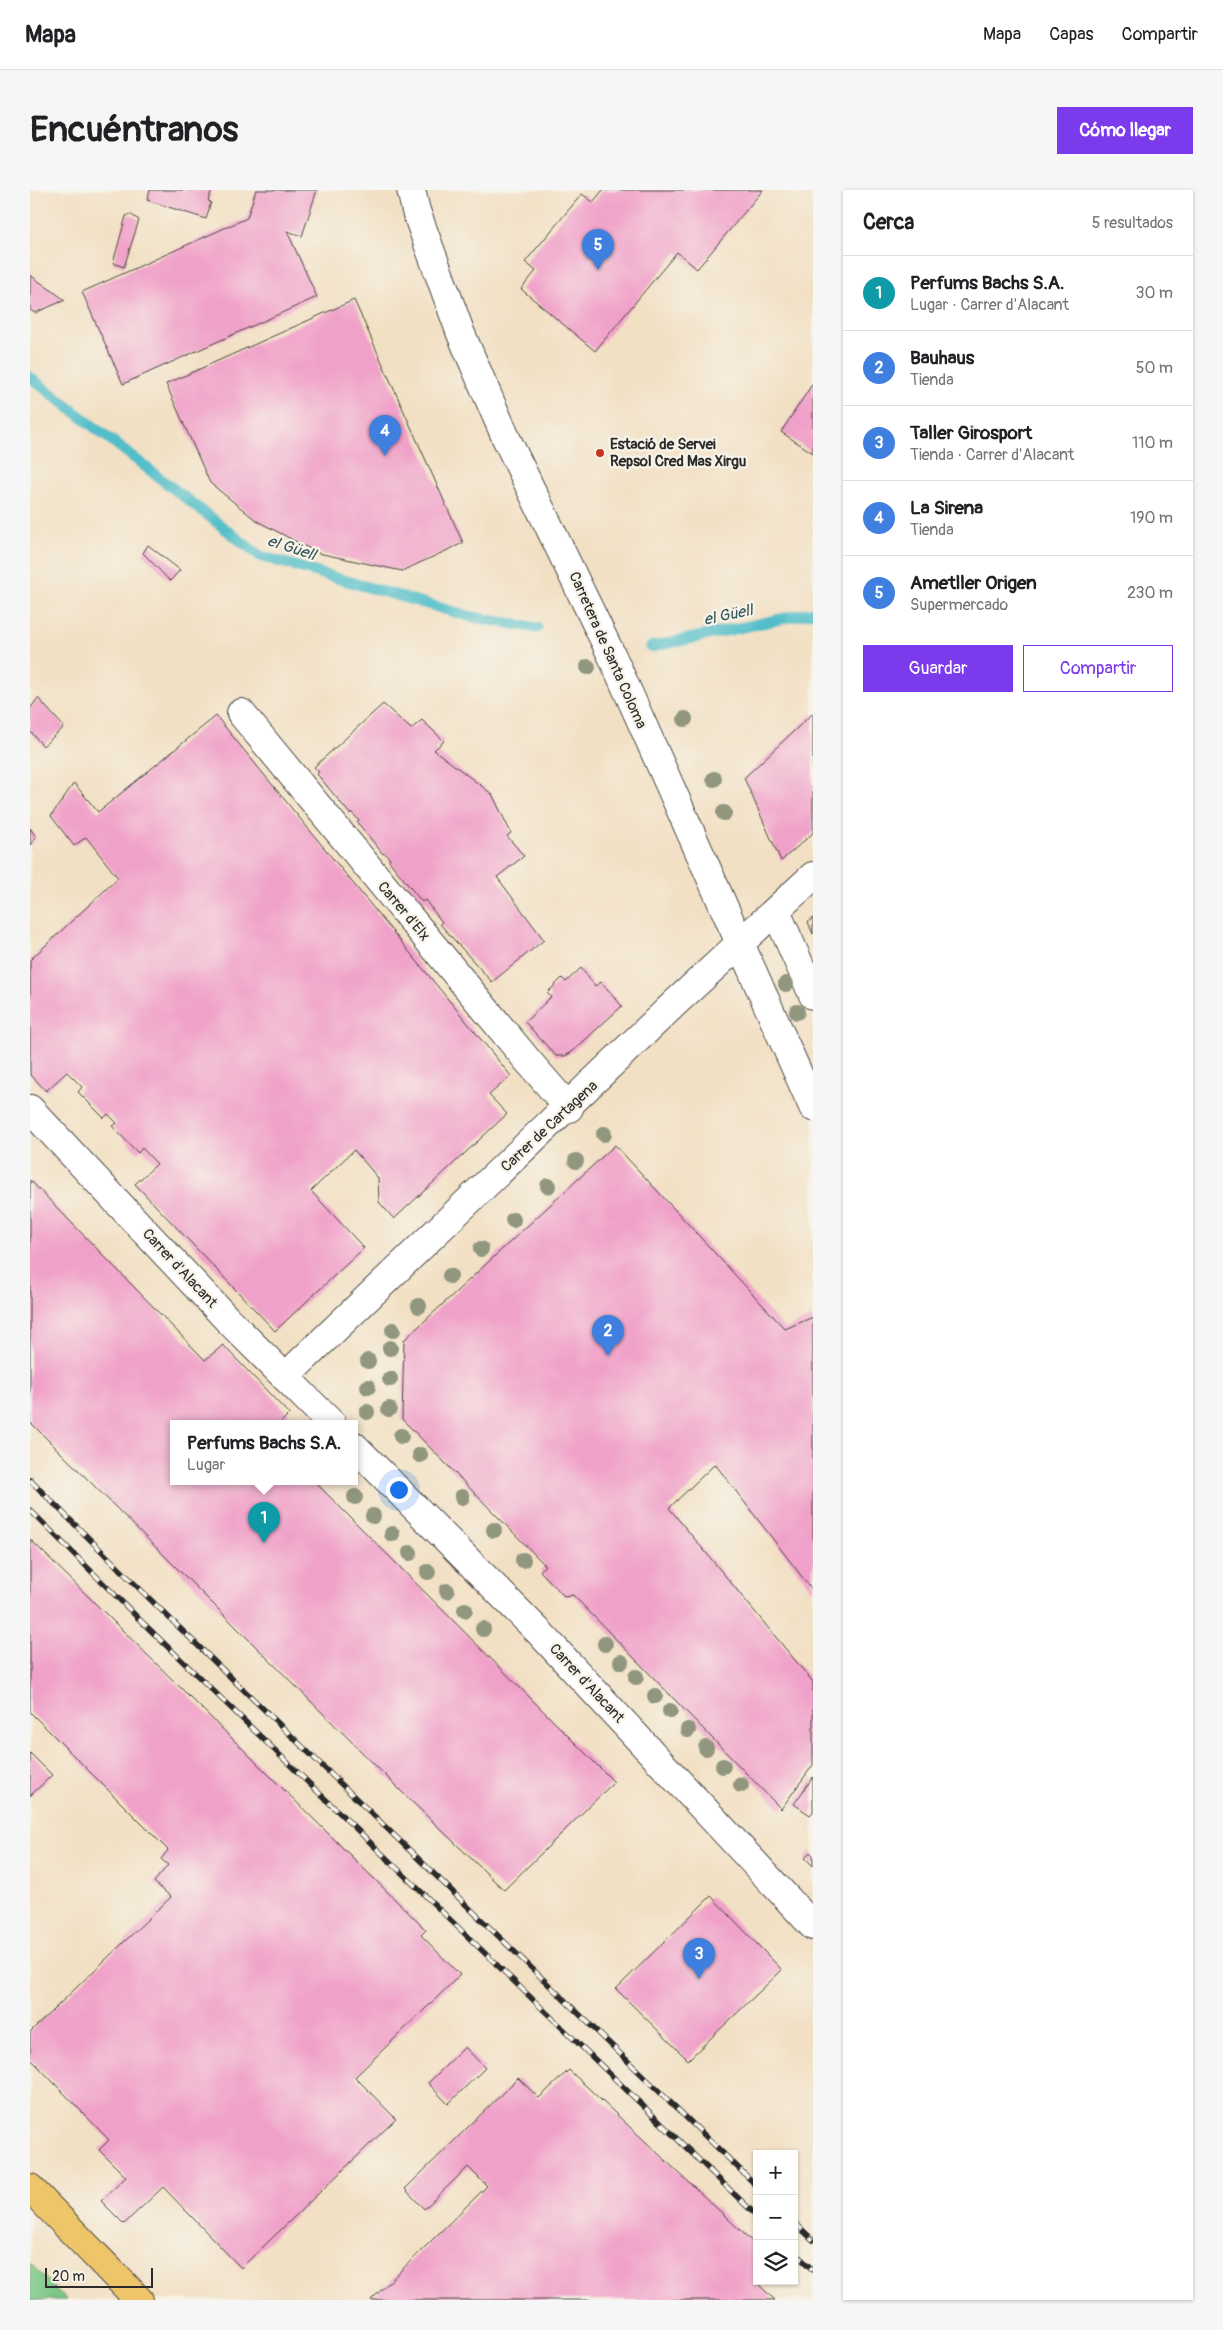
<!DOCTYPE html>
<html lang="es">
<meta charset="utf-8">
<style>
body{margin:0;font-family:Pangolin,sans-serif;background:#f6f6f6;color:#202124}
.controls{position:absolute;right:15px;bottom:15px;display:grid;overflow:hidden;border-radius:0px;box-shadow:0 1px 4px #0004}
.controls button{width:45px;height:45px;display:grid;place-items:center;padding:0;border:0;border-bottom:1px solid #e0e0e0;background:#fff;color:#202124;font:25px sans-serif}
.scale{position:absolute;left:15px;bottom:12px;width:108px;box-sizing:border-box;padding-left:5px;border:2px solid #2b2b2b;border-top:0;font-size:14px;line-height:18px;white-space:nowrap;color:#2b2b2b;-webkit-text-stroke:4px #f7f3e8;paint-order:stroke}
.you{position:absolute;left:368px;top:1299px;width:18px;height:18px;margin:-12px;border:4px solid #fff;border-radius:50%;background:#1a73e8;box-shadow:0 0 0 8px #1a73e833}
.badge{display:grid;place-items:center;width:32px;height:32px;border-radius:50%;background:#7c3aed;color:#fff;font-size:16px;font-weight:700}
.pin{position:absolute;translate:-50% -41px;filter:drop-shadow(0 1px 2px #0008)}
.pin::after{content:'';position:absolute;top:26px;width:18px;height:15px;background:inherit;clip-path:polygon(0 0,100% 0,50% 100%)}
.popup{position:absolute;left:140px;top:1230px;width:188px;height:65px;box-sizing:border-box;display:grid;place-content:center;border-radius:0px;background:#fff;filter:drop-shadow(0 1px 4px #0005);font-size:16px;white-space:nowrap;color:#757577}
.popup b{font-size:19px;color:#202124}
.popup::after{content:'';position:absolute;left:50%;top:100%;margin-left:-10px;border:10px solid transparent;border-top-color:#fff}
.list{margin:0;padding:0;list-style:none}
h2{display:flex;justify-content:space-between;align-items:center;height:65px;margin:0;padding:0 20px;font-size:21px}
h2 small{font-size:16px;font-weight:400;color:#757577}
.list li{display:grid;grid-template-columns:32px 1fr auto;gap:15px;align-items:center;box-sizing:border-box;height:75px;padding:0 20px;border-top:1px solid #e0e0e0}
.list b{display:block;font-size:19px;white-space:nowrap}
.list p{margin:0;font-size:16px;white-space:nowrap;color:#757577}
.list em{font-size:16px;font-style:normal;color:#757577}
.actions{display:flex;gap:10px;padding:15px 20px}
.actions a{flex:1;padding:11px 0;border:1px solid #7c3aed;border-radius:0px;text-align:center;font-size:18px;color:#7c3aed}
.actions .main{background:#7c3aed;color:#fff}
.icon{flex:none;width:28px;height:28px;fill:none;stroke:currentColor;stroke-width:2;stroke-linecap:round;stroke-linejoin:round}
.map{position:relative;flex:none;width:783px;height:2110px;overflow:hidden;border-radius:0px}
header{display:flex;align-items:center;gap:30px;box-sizing:border-box;height:70px;padding:0 25px;background:#fff;border-bottom:1px solid #e0e0e0}
header strong{font-size:24px}
nav{display:flex;gap:28px;margin-inline-start:auto;font-size:18px}
.intro{display:flex;align-items:center;justify-content:space-between;box-sizing:border-box;height:120px;padding:0 30px}
h1{margin:0;font-size:35px}
.button{padding:12px 22px;border-radius:0px;background:#7c3aed;color:#fff;font-size:18px;font-weight:700}
main{display:flex;gap:30px;padding:0 30px}
aside{flex:1;background:#fff;border-radius:0px;box-shadow:0 1px 4px #0004}
.map>svg:first-child{display:block}
.green{fill:#79c685;stroke:#527858}
.lines{fill:none;stroke-linecap:round;stroke-linejoin:round}
.stream{stroke:#51bec9;stroke-width:11}
.building{fill:#f0a1c9}
.minor-casing{stroke:#494642;stroke-width:30}
.major-casing{stroke:#494642;stroke-width:30}
.minor{stroke:#fff;stroke-width:28}
.major{stroke:#eec569;stroke-width:28}
.rail-casing{stroke:#2b2b2b;stroke-width:5.5}
.rail{stroke:#f7f3e8;stroke-width:4;stroke-dasharray:11;stroke-linecap:butt}
.tree{fill:#91967f}
.poi-dot{fill:#c8321e;stroke:#f7f3e8;stroke-width:2}
.labels{text-anchor:middle;stroke-width:4.5;stroke-linejoin:round;paint-order:stroke}
.poi-label{font-size:15px;font-weight:bold;fill:#2b2b2b;stroke:#f7f3e8;text-anchor:start}
.street-label{font-size:15px;fill:#2b2b2b;stroke:#f7f3e8}
.water-label{font-size:16px;font-style:italic;fill:#36575a;stroke:#f7f3e8}
</style>
<header>
<strong>Mapa</strong>
<nav><a>Mapa</a><a>Capas</a><a>Compartir</a></nav>
</header>
<div class="intro"><h1>Encuéntranos</h1><a class="button">Cómo llegar</a></div>
<main>
<div class="map">
<svg width="783" height="2110" viewBox="0 0 783 2110">
<rect width="100%" height="100%" fill="#f7f3e8"/>
<filter id="ink" filterUnits="userSpaceOnUse"><feTurbulence type="fractalNoise" baseFrequency=".02" numOctaves="2"/><feDisplacementMap in="SourceGraphic" scale="10" xChannelSelector="R" yChannelSelector="G"/><feConvolveMatrix kernelMatrix="1 2 1 2 8 2 1 2 1" color-interpolation-filters="sRGB"/></filter>
<filter id="wash" filterUnits="userSpaceOnUse"><feTurbulence type="fractalNoise" baseFrequency=".0096" numOctaves="4" result="noise"/><feDisplacementMap in="SourceGraphic" scale="20" xChannelSelector="R" yChannelSelector="G"/><feGaussianBlur stdDeviation="1.12" result="paint"/><feColorMatrix in="noise" values="0 0 0 0 0 0 0 0 0 0 0 0 0 0 0 0 0 1.4 0 .05"/><feComposite in="paint" operator="in"/></filter>
<g filter="url(#wash)">
<rect width="100%" height="100%" fill="#f2e0c4"/>
<polygon class="green" points="0,2073 37,2110 0,2110"/>
<g class="lines">
<g class="stream">
<polyline points="0,187 230,366 442,427 507,438"/>
<polyline points="621,457 783,422"/>
</g>
</g>
<g id="blocks">
<g class="building">
<polygon points="120,0 182,0 178,11 181,12 176,29 117,10"/>
<polygon points="226,0 287,0 272,46 257,41 287,107 93,194 52,102 217,28"/>
<polygon points="573,0 733,0 667,79 647,62 565,161 491,99 506,81 495,72 552,4 563,12"/>
<polygon points="100,24 109,30 94,77 83,73 96,26"/>
<polygon points="0,85 35,110 5,123 0,120"/>
<polygon points="324,110 433,353 372,381 288,363 227,331 180,293 136,194"/>
<polygon points="783,193 783,263 751,242"/>
<polygon points="118,355 150,380 140,391 113,363"/>
<polygon points="8,508 34,537 13,556 0,541 0,519"/>
<polygon points="353,514 381,539 392,530 414,551 404,560 462,604 481,643 477,646 494,666 467,687 514,750 462,792 410,734 412,732 395,710 392,712 359,671 360,669 355,663 353,664 327,632 329,631 325,626 321,622 320,624 287,584 289,582 284,577"/>
<polygon points="783,523 783,643 751,671 714,588"/>
<polygon points="186,526 481,886 459,905 477,924 364,1029 349,1012 348,988 324,960 281,1001 334,1058 245,1141 105,994 127,974 112,958 108,963 82,936 87,933 78,924 74,928 48,902 52,897 37,882 16,901 0,884 0,770 88,688 56,647 44,656 21,626 44,593 68,622"/>
<polygon points="0,638 6,647 0,655"/>
<polygon points="783,728 783,744 778,732"/>
<polygon points="551,778 565,796 571,792 592,816 542,862 535,866 526,866 495,832 521,807 517,803 532,788 536,792"/>
<polygon points="585,955 755,1139 783,1127 783,1401 685,1274 639,1318 783,1492 783,1575 751,1619 543,1405 535,1407 510,1381 515,1375 372,1229 374,1150"/>
<polygon points="0,990 175,1170 193,1155 259,1224 249,1234 144,1234 144,1292 285,1292 584,1592 474,1700 375,1605 0,1232"/>
<polygon points="0,1349 396,1740 391,1745 430,1785 325,1887 366,1929 211,2078 133,1997 94,2034 71,2011 96,1987 69,1960 79,1950 0,1868 0,1842 141,1707 124,1692 138,1675 131,1669 138,1660 0,1522"/>
<polygon points="0,1563 22,1585 0,1606"/>
<polygon points="783,1587 783,1622 780,1625 764,1614"/>
<polygon points="780,1662 783,1665 783,1676 775,1668"/>
<polygon points="681,1706 752,1780 658,1870 586,1799"/>
<polygon points="435,1857 455,1878 418,1914 398,1893"/>
<polygon points="539,1880 727,2056 727,2091 733,2091 729,2095 745,2110 341,2110 457,1996 438,1977 394,2019 375,1999 488,1888 509,1908"/>
</g>
</g>
</g>
<g filter="url(#ink)">
<use href="#blocks" fill-opacity="0" stroke="#494642" stroke-width="1"/>
<g class="lines">
<g class="minor-casing">
<g id="minor">
<polyline points="381,0 386,21 431,144 476,248 582,466 783,917"/>
<polyline points="211,523 498,871 539,918"/>
<polyline points="746,721 783,805"/>
<polyline points="0,919 197,1129 302,1234"/>
<polyline points="255,1187 644,814 783,686"/>
<polyline points="324,1256 510,1443 783,1736"/>
</g>
</g>
<g class="major-casing">
<polyline id="major" points="0,1998 109,2110"/>
</g>
<use href="#minor" class="minor"/>
<use href="#major" class="major"/>
<g class="rail-casing">
<g id="rail">
<polyline points="0,1290 129,1418 727,1996"/>
<polyline points="0,1320 113,1433 727,2026"/>
<polyline points="764,2032 783,2050"/>
<polyline points="764,2062 783,2080"/>
</g>
</g>
<use href="#rail" class="rail"/>
</g>
<g class="tree">
<circle cx="558" cy="477" r="8"/>
<circle cx="655" cy="529" r="8"/>
<circle cx="684" cy="589" r="8"/>
<circle cx="694" cy="623" r="8"/>
<circle cx="756" cy="794" r="8"/>
<circle cx="767" cy="822" r="8"/>
<circle cx="574" cy="944" r="8"/>
<circle cx="546" cy="971" r="8"/>
<circle cx="518" cy="996" r="8"/>
<circle cx="483" cy="1030" r="8"/>
<circle cx="451" cy="1059" r="8"/>
<circle cx="420" cy="1086" r="8"/>
<circle cx="389" cy="1116" r="8"/>
<circle cx="363" cy="1140" r="8"/>
<circle cx="360" cy="1158" r="8"/>
<circle cx="338" cy="1171" r="8"/>
<circle cx="360" cy="1189" r="8"/>
<circle cx="338" cy="1197" r="8"/>
<circle cx="359" cy="1219" r="8"/>
<circle cx="337" cy="1222" r="8"/>
<circle cx="371" cy="1246" r="8"/>
<circle cx="390" cy="1265" r="8"/>
<circle cx="325" cy="1307" r="8"/>
<circle cx="432" cy="1307" r="8"/>
<circle cx="343" cy="1326" r="8"/>
<circle cx="464" cy="1340" r="8"/>
<circle cx="362" cy="1344" r="8"/>
<circle cx="380" cy="1363" r="8"/>
<circle cx="493" cy="1370" r="8"/>
<circle cx="398" cy="1382" r="8"/>
<circle cx="417" cy="1401" r="8"/>
<circle cx="435" cy="1420" r="8"/>
<circle cx="453" cy="1439" r="8"/>
<circle cx="575" cy="1454" r="8"/>
<circle cx="591" cy="1472" r="8"/>
<circle cx="606" cy="1487" r="8"/>
<circle cx="625" cy="1506" r="8"/>
<circle cx="640" cy="1521" r="8"/>
<circle cx="658" cy="1540" r="8"/>
<circle cx="676" cy="1558" r="8"/>
<circle cx="693" cy="1576" r="8"/>
<circle cx="711" cy="1595" r="8"/>
</g>
</g>
<circle class="poi-dot" cx="570" cy="263" r="5"/>
<g class="labels">
<g class="poi-label">
<text x="580" y="259">Estació de Servei<tspan x="580" dy="17">Repsol Cred Mas Xirgu</tspan></text>
</g>
<g class="street-label">
<text transform="translate(578 460) rotate(66)" y="5">Carretera de Santa Coloma</text>
<text transform="translate(374 721) rotate(50)" y="5">Carrer d'Elx</text>
<text transform="translate(519 936) rotate(-43)" y="5">Carrer de Cartagena</text>
<text transform="translate(150 1078) rotate(47)" y="5">Carrer d'Alacant</text>
<text transform="translate(557 1493) rotate(47)" y="5">Carrer d'Alacant</text>
</g>
<g class="water-label">
<text transform="translate(262 357) rotate(18)" y="6">el Güell</text>
<text transform="translate(698 424) rotate(-12)" y="6">el Güell</text>
</g>
</g>
</svg>
<div class="controls">
<button>+</button>
<button>−</button>
<button><svg class="icon" aria-label="layers" viewBox="0 0 24 24"><path d="M12 4l9 5-9 5-9-5zM3 14l9 5 9-5"/></svg></button>
</div>
<div class="scale">20 m</div>
<div class="you"></div>
<div class="pin badge" style="left:234px;top:1353px;background:#0f9aa8">1</div>
<div class="popup"><b>Perfums Bachs S.A.</b>Lugar</div>
<div class="pin badge" style="left:578px;top:1166px;background:#3f7fe0">2</div>
<div class="pin badge" style="left:669px;top:1789px;background:#3f7fe0">3</div>
<div class="pin badge" style="left:355px;top:266px;background:#3f7fe0">4</div>
<div class="pin badge" style="left:568px;top:80px;background:#3f7fe0">5</div>
</div>
<aside>
<h2>Cerca<small>5 resultados</small></h2>
<ul class="list">
<li><span class="badge" style="background:#0f9aa8">1</span><div><b>Perfums Bachs S.A.</b><p>Lugar · Carrer d'Alacant</p></div><em>30 m</em></li>
<li><span class="badge" style="background:#3f7fe0">2</span><div><b>Bauhaus</b><p>Tienda</p></div><em>50 m</em></li>
<li><span class="badge" style="background:#3f7fe0">3</span><div><b>Taller Girosport</b><p>Tienda · Carrer d'Alacant</p></div><em>110 m</em></li>
<li><span class="badge" style="background:#3f7fe0">4</span><div><b>La Sirena</b><p>Tienda</p></div><em>190 m</em></li>
<li><span class="badge" style="background:#3f7fe0">5</span><div><b>Ametller Origen</b><p>Supermercado</p></div><em>230 m</em></li>
</ul>
<div class="actions"><a class="main">Guardar</a><a>Compartir</a></div>
</aside>
</main>
